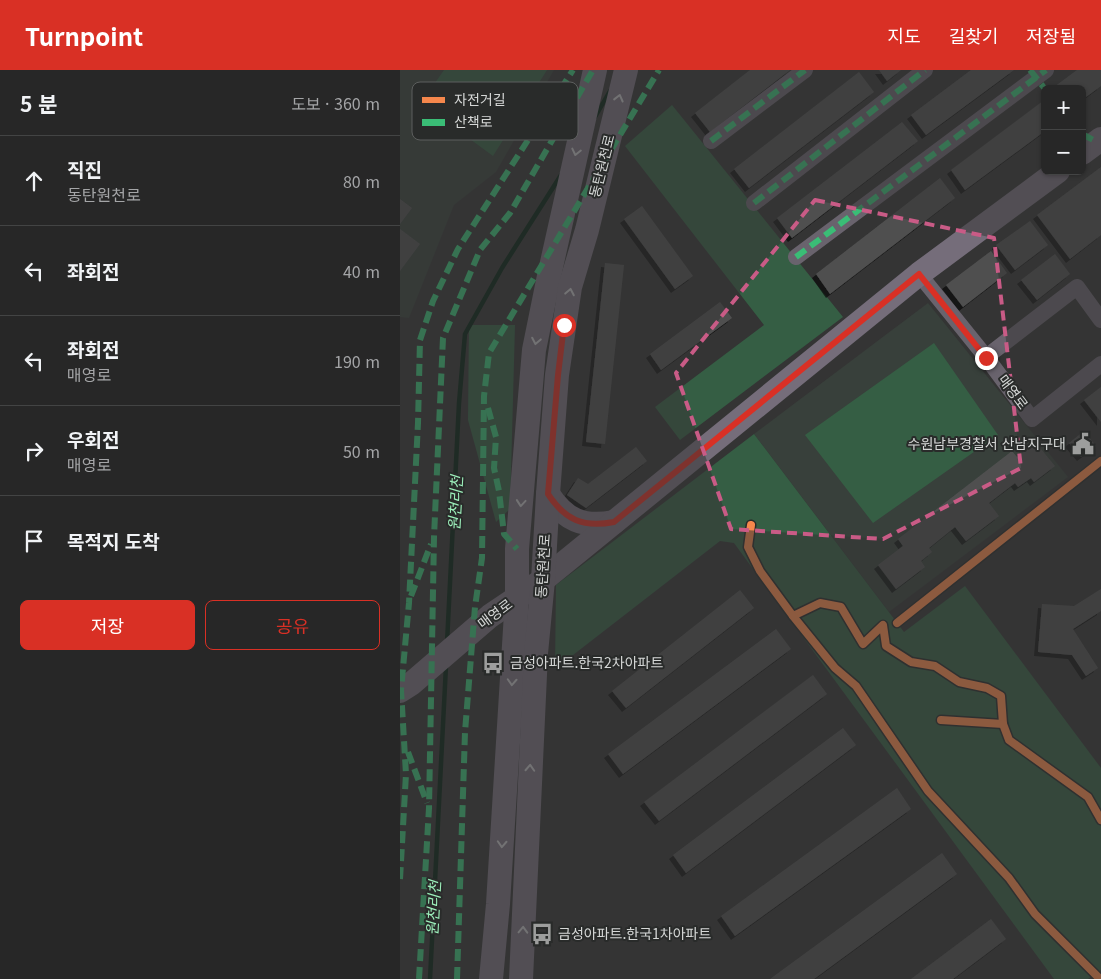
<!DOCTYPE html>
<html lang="ko">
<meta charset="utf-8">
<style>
body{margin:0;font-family:Georgia,"Noto Sans KR",serif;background:#333;color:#f1f3f6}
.controls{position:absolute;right:15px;top:15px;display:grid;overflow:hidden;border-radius:8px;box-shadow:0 1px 4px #0004}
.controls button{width:45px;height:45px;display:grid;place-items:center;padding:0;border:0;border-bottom:1px solid #434444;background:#272727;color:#f1f3f6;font:25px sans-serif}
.stop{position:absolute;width:15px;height:15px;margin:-11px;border:4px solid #d93025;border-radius:50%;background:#fff}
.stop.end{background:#d93025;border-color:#fff;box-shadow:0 1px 5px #0008}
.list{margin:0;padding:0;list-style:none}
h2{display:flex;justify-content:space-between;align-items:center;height:65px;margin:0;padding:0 20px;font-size:21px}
h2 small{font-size:16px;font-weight:400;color:#a4a5a7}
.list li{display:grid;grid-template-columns:32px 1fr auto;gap:15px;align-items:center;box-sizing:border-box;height:90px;padding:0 20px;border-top:1px solid #434444}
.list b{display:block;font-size:19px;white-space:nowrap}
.list p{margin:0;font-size:16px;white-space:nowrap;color:#a4a5a7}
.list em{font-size:16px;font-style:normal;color:#a4a5a7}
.actions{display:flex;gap:10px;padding:15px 20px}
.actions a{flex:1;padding:11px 0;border:1px solid #d93025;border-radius:8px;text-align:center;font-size:18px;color:#d93025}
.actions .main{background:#d93025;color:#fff}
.icon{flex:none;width:28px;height:28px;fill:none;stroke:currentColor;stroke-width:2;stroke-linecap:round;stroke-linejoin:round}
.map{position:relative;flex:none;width:701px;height:909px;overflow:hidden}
header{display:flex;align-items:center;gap:30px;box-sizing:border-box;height:70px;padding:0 25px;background:#d93025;color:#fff}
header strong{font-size:24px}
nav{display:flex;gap:28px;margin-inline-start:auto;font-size:18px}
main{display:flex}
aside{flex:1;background:#272727}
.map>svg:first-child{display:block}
.built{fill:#38403b}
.green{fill:#355e44}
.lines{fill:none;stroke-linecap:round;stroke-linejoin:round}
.stream{stroke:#062112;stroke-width:4.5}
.building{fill:#505050;filter:url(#shadow)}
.street{stroke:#69636d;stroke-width:16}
.secondary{stroke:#756d7a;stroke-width:24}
.quiet{stroke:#3abd76;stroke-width:6;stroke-dasharray:12 6;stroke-linecap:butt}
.cycleway-casing{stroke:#292b2a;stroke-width:11}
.cycleway{stroke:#f5874c;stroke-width:8}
.oneway{stroke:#bdbcbf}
.route{stroke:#d93025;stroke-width:6}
.marked{fill:none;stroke:#c95b86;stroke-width:4;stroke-dasharray:10 6;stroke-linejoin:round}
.labels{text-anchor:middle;stroke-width:4;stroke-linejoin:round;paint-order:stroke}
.street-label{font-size:14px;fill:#d5d7d6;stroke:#292b2a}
.poi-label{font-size:14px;fill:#d5d7d6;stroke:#292b2a;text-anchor:start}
.water-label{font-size:15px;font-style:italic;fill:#9ef2bd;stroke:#292b2a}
.key{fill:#292b2a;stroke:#5d5f5e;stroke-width:1}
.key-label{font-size:14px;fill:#d5d7d6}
</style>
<header>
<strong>Turnpoint</strong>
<nav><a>지도</a><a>길찾기</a><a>저장됨</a></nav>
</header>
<main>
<aside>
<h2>5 분<small>도보 · 360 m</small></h2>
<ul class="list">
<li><svg class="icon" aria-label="ahead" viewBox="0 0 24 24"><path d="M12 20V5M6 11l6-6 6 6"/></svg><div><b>직진</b><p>동탄원천로</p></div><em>80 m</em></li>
<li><svg class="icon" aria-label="left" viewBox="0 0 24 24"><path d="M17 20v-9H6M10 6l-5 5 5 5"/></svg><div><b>좌회전</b></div><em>40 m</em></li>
<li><svg class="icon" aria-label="left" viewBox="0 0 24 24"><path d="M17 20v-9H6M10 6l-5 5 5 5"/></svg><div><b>좌회전</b><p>매영로</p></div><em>190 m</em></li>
<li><svg class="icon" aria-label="right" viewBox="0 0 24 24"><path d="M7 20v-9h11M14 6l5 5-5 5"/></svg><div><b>우회전</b><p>매영로</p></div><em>50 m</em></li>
<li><svg class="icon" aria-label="arrive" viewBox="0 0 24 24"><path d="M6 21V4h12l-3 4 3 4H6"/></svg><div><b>목적지 도착</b></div></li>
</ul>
<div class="actions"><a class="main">저장</a><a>공유</a></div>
</aside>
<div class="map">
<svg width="701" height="909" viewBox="0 0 701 909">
<defs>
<filter id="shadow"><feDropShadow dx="-4" dy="4" stdDeviation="0" flood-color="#0009"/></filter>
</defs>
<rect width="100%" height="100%" fill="#343434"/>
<g class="built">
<polygon points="0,0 154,0 96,102 54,135 9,248 0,247"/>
<polygon points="528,233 668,407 489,542 354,364"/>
</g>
<g class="green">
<polygon points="44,0 147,0 93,86 21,33"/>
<polygon points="272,35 443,247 280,370 255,337 364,255 225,76"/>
<polygon points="69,255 115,255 110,439 96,452 68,350"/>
<polygon points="534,273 598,365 473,453 405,365"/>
<polygon points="354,364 504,562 565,516 701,698 701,900 688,909 654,909 334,473 320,471 155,599 156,515"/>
</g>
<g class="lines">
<g class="stream">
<polyline points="195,47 210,21"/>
<polyline points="47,573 59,333 65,264 102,198 161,105"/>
<polyline points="30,909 46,596"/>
</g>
</g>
<g class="building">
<polygon points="350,0 390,0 310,62 295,43"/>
<polygon points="479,0 501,0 487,11"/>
<polygon points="571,0 614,0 526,65 511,45"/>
<polygon points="677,0 701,0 701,16 682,30 682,19 656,19 654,17"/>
<polygon points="459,2 474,22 349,118 334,99"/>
<polygon points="643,31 645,34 645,61 565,120 551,100"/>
<polygon points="502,52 518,71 392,168 377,148"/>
<polygon points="701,97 701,165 670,189 637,145"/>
<polygon points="540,108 555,128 430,224 416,204"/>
<polygon points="0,129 12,138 0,154"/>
<polygon points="242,136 293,206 275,219 224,149"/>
<polygon points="630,151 648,175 615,200 596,175"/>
<polygon points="0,159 20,174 0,201"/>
<polygon points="591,181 607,203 563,237 546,215"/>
<polygon points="655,184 670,204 637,230 621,210"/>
<polygon points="205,193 224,195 205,374 186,372"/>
<polygon points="320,232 332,248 261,300 250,284"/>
<polygon points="701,317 701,352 684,330"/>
<polygon points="684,361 696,376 681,387 669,373"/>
<polygon points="636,373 655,396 634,412 631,408 618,417 615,413 589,433 599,446 566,471 555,457 529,478 532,482 521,491 525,497 496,519 478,495 503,476 498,469 612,381 617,387"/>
<polygon points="236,377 247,391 186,438 167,425 178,408 188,414"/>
<polygon points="701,519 701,541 673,559 698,598 686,606 672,585 638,582 642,534 674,536"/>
<polygon points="340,520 354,538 226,638 212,621"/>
<polygon points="376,559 391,579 223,704 208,684"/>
<polygon points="413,605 427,624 259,751 244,732"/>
<polygon points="443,658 456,675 286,803 273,785"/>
<polygon points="497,718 511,739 335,866 321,846"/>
<polygon points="542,783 557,804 414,909 370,909"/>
<polygon points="591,849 606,869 553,909 511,909"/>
</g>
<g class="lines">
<g class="street">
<polyline points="311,71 405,0"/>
<polyline points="354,133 525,0"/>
<polyline points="396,187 646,0"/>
<polyline points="519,204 586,287 632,349 701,294"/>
<polyline points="586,287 677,217 701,250"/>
</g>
<g class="secondary">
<polyline points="682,83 701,69"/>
<path d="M148,424C165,450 183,458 214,452"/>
<polyline points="0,621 11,614 90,546 143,510 519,204 658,101"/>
<polyline points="91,909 98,834 117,527 117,479 134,280 149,206 195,0"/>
<polyline points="121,909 136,583 143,510 148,424 157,305 170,217 187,160 226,0"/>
</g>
<g class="quiet">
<polyline points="630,0 645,19"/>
<polyline points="682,64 697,72"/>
<polyline points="311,71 405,0"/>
<polyline points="354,133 525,0"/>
<polyline points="396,187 646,0"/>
<polyline points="88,338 96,367 94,398 99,421 104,464 117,479"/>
<polyline points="11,526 31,474"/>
<polyline points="8,682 27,733"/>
<polyline points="0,809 6,704 1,620 9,533 18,353 20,270 33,231 58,179 173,0"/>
<polyline points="19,909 29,738 34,467 43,268 80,180 110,143 193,0"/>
<polyline points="57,909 65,662 75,537 82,488 84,326 89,283 259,0"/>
</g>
<g class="cycleway-casing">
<g id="cycleway">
<polyline points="351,455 348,477 360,501 393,546 420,533 441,537 463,574 483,555 486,576 511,592 535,596 559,612 587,618 601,626 603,654 541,650"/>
<polyline points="393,546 435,598 456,616 528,721 609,808 635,844 700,909"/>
<polyline points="497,553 701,391"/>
<polyline points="603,654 609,670 688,727 701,750"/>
</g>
</g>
<use href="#cycleway" class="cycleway"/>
</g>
<defs><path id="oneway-chevron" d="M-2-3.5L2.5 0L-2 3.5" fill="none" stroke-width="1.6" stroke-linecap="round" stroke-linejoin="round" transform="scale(1.25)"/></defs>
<g class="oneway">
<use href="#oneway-chevron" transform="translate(219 28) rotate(-76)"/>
<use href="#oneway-chevron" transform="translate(176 82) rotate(103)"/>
<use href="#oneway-chevron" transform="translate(170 222) rotate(-79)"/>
<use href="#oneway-chevron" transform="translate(136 271) rotate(101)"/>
<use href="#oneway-chevron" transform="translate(121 433) rotate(95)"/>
<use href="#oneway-chevron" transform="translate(112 612) rotate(93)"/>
<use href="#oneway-chevron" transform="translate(130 698) rotate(-87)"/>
<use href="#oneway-chevron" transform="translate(102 774) rotate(93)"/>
<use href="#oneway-chevron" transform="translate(123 860) rotate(-88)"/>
</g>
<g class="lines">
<path class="route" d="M164,255L158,305L148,424C165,450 183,458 214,452L519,204L586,288"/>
</g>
<path d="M0 0H701V909H0ZM415,130L594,168L621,398L483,469L331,459L276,303Z" fill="#343434" fill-opacity=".55" fill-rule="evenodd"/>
<path class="marked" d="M415,130L594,168L621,398L483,469L331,459L276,303Z"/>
<defs>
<g id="civic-bare" transform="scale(1.725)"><path d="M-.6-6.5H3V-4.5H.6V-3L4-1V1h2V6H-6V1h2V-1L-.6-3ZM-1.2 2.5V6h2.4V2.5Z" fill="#9d9e9d" stroke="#292b2a" stroke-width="2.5" paint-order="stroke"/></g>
<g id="bus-bare" transform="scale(1.725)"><path d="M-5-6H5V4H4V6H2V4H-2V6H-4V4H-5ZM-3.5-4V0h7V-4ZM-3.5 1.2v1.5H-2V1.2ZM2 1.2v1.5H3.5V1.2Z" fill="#9d9e9d" stroke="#292b2a" stroke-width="2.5" paint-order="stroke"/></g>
</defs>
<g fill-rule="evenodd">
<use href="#civic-bare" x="683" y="374"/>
<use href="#bus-bare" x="93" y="593"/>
<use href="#bus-bare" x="142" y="864"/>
</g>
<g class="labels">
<g class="street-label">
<text transform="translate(202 96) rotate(-76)" y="5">동탄원천로</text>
<text transform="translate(613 322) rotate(53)" y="5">매영로</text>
<text transform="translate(143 496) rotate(-86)" y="5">동탄원천로</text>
<text transform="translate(95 544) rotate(-37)" y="5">매영로</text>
</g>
<g class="poi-label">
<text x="666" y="379" text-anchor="end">수원남부경찰서 산남지구대</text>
<text x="110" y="598">금성아파트.한국2차아파트</text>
<text x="158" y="869">금성아파트.한국1차아파트</text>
</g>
<g class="water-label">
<text transform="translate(56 433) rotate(-87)" y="5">원천리천</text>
<text transform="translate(34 838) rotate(-87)" y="5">원천리천</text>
</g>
</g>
<rect x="12" y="12" width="166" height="58" rx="8" class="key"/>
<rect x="22" y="27" width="23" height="6" fill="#f5874c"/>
<rect x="22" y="49" width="23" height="7" fill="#3abd76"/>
<g class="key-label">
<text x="54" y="35">자전거길</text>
<text x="54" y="57">산책로</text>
</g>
</svg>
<div class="controls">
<button>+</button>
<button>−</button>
</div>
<div class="stop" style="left:164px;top:255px"></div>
<div class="stop end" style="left:586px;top:288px"></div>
</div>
</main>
